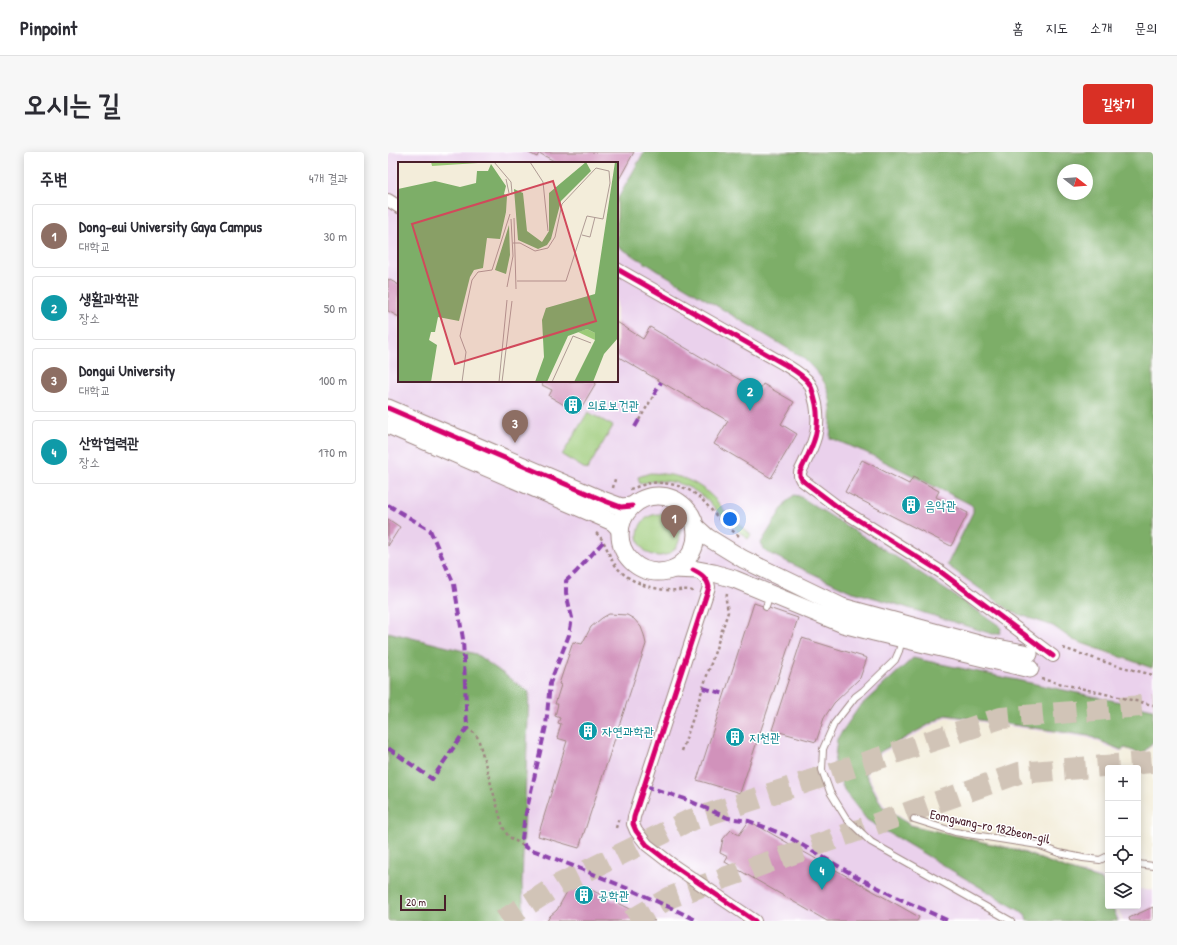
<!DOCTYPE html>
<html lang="ko">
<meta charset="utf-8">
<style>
body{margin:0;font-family:"Patrick Hand","Poor Story",sans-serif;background:#f7f7f7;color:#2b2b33}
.controls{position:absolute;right:12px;bottom:12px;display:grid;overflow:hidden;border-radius:4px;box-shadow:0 2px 10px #0003}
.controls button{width:36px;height:36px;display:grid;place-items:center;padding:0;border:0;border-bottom:1px solid #e1e1e2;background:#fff;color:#2b2b33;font:20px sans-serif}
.compass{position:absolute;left:669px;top:12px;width:36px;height:36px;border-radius:50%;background:#fff;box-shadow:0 2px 10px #0003;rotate:107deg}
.scale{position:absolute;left:12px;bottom:10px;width:46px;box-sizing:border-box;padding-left:4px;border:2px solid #4a1f2b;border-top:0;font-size:11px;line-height:14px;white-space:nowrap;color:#4a1f2b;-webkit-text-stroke:3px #fff;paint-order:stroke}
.you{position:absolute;left:342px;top:367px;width:14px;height:14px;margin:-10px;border:3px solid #fff;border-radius:50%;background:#1a73e8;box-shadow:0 0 0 6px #1a73e833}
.badge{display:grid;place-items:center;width:26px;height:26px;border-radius:50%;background:#d93025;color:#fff;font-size:13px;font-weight:700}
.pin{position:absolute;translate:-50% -33px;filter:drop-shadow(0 1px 2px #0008)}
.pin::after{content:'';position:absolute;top:21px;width:14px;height:12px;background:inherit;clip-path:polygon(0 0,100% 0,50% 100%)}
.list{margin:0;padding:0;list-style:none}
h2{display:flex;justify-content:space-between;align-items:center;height:52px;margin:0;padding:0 16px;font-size:17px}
h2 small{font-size:13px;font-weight:400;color:#7c7c81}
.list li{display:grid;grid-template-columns:26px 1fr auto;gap:12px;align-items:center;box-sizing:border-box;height:64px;margin:0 8px 8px;padding:0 8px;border:1px solid #e1e1e2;border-radius:4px}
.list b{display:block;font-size:15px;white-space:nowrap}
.list p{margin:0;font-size:13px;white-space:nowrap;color:#7c7c81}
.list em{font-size:13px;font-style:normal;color:#7c7c81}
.icon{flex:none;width:22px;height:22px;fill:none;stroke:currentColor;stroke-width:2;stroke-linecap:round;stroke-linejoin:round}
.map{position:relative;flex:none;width:765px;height:769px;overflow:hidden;border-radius:4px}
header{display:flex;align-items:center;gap:24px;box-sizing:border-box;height:56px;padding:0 20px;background:#fff;border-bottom:1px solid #e1e1e2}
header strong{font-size:19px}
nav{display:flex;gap:22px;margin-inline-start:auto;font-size:14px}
.intro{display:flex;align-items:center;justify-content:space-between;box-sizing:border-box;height:96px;padding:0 24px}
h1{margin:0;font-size:28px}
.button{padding:10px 18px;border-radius:4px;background:#d93025;color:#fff;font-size:14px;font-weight:700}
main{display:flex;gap:24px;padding:0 24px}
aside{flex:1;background:#fff;border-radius:4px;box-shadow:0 2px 10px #0003}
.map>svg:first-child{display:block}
.built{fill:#ead1ec}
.green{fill:#9cca78;stroke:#737452}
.forest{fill:#7dae68;stroke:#64664a;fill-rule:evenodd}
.building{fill:#d192bb}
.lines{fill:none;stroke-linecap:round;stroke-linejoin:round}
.highway-tunnel{stroke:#d1c4b7;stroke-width:22;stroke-dasharray:22 11;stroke-linecap:butt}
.lane-casing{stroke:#9e8682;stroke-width:8}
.street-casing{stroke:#9e8682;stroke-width:14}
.secondary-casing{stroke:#9e8682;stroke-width:19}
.path{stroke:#9e8682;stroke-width:2.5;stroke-dasharray:3 3;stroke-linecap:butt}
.lane{stroke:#fff;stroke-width:6}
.street{stroke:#fff;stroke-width:12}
.secondary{stroke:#fff;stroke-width:17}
.quiet{stroke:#8e44ad;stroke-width:4;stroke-dasharray:8 4;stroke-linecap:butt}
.cycleway-casing{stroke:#fff;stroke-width:8}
.cycleway{stroke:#d6006c;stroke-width:5}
.labels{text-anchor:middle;stroke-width:3;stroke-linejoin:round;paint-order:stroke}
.culture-label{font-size:13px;fill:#0d838f;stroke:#fff;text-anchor:start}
.street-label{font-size:13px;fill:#4a1f2b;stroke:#fff}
.inset-road{fill:none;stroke:#af9b94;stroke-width:1}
.view{fill:#d1495b;fill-opacity:0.15;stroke:#d1495b;stroke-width:2}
.inset-edge{fill:none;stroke:#4a1f2b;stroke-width:2}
</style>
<header>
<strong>Pinpoint</strong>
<nav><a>홈</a><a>지도</a><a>소개</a><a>문의</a></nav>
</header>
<div class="intro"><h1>오시는 길</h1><a class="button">길찾기</a></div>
<main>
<aside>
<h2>주변<small>4개 결과</small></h2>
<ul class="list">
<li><span class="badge" style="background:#8d6e63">1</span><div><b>Dong-eui University Gaya Campus</b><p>대학교</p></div><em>30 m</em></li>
<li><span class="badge" style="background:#0f9aa8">2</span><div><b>생활과학관</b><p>장소</p></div><em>50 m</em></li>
<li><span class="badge" style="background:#8d6e63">3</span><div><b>Dongui University</b><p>대학교</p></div><em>100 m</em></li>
<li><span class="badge" style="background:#0f9aa8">4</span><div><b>산학협력관</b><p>장소</p></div><em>170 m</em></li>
</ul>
</aside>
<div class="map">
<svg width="765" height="769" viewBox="0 0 765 769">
<rect width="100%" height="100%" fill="#fff"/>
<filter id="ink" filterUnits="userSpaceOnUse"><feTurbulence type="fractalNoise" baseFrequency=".025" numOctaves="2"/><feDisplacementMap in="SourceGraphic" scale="8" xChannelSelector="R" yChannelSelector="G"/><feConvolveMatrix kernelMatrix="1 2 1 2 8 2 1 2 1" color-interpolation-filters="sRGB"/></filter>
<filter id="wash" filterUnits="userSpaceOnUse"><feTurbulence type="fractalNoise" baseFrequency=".012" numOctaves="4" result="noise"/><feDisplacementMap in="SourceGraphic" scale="16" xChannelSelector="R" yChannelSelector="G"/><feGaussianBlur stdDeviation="0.9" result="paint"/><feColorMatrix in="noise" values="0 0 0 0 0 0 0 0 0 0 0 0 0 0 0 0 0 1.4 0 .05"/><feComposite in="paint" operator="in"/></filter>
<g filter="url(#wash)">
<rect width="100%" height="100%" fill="#f3edda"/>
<g class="built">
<polygon points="0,0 256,0 229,48 229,11 11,11 11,229 229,229 229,94 414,205 429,220 440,239 442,255 442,286 477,300 582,352 585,355 585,360 559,413 624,460 665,474 685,489 765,517 765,592 754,604 738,597 733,600 700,586 559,565 493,602 479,621 496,653 523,672 565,683 630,697 681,717 715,726 720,739 720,754 726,754 733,769 0,769"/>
<polygon points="750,737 765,738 765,769 735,769 729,754 750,754"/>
</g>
<g class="green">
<polygon points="200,260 225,274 199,318 174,303"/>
<path d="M262,321C289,322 307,327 327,347C331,352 335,357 339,362C347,369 355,376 363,383L360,387C351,380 342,372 334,364C330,360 327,356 323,352C303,332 280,324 252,332L250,325Z"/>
<circle cx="271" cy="383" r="21"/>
</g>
<g class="forest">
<path d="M256,0H765V513L764,516L685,488L665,474L624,460L559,413L585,360V355L582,352L477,300L442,286C443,272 445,254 440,239C437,227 423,214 414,205L229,94V48ZM675,18H699V42H675Z"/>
<polygon points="406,343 411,344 516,410 612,474 613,477 612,481 609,482 604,482 501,450 462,439 378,400 375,397 373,391 398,350"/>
<polygon points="0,480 88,502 141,540 134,731 136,769 0,769"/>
<polygon points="525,506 765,557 765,590 754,602 737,596 733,598 701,584 558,563 492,600 477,621 494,654 522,673 629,698 682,718 714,728 720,744 720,754 724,754 730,769 639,769 637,762 479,668 457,640 446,613 449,587 471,555"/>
</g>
<g id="blocks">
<g class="building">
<polygon points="139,0 246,0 229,31 229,11 170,11 151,1 149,5"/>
<polygon points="0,127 11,133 11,165 0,159"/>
<polygon points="229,170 255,187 262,175 371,239 375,232 406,250 393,272 409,282 383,326 326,292 340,269 229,204"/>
<polygon points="157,229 209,229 190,261 161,244 164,238 154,233"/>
<polygon points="474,308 521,332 525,325 551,339 548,345 580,361 563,394 457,340"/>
<polygon points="0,367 12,375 0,394"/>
<polygon points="366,451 410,466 352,641 309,628"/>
<polygon points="221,462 239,463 246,467 253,475 256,483 258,492 191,696 150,684 179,589 169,586 173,572 170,571 172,566 167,564 170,552 167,552 173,533 171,532 185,490 194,492 203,475 214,466"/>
<polygon points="414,486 479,506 472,526 446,551 436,566 428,590 384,578"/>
<polygon points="361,669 531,765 529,769 439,769 337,710 340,705 332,701 335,687 343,678 351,683"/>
<polygon points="185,729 267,769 159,769 162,764 169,758"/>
<polygon points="765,755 765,769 742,769 741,766"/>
</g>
</g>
</g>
<g filter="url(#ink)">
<use href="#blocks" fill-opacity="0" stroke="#9e8682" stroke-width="1"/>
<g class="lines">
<g class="highway-tunnel">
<polyline points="114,769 170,733 300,669 613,566 765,553"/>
<polyline points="242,769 283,745 631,621 765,610"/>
</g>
<g class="lane-casing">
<g id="lane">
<polyline points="378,455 382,443"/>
<polyline points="514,487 511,499 507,508 475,539 467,545 446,572 435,597 434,618 442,640 458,666 483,690 623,769"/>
<polyline points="526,667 567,680 650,693 671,701 695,706 712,708 720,704"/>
<polyline points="750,712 765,714"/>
</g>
</g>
<g class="street-casing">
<g id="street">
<polyline points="0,48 11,55"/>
<path d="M229,117L396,212C404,217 415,223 421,231C425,237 426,245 428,252C433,281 424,295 412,320V324L414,328L451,356L553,420L665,504"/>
<path d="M307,419C315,423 320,427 321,435L246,665L245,672L248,679L259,693L286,714L367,769"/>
</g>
</g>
<g class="secondary-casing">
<g id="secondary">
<polyline points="0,256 217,349 233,355 244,354"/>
<polyline points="0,273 225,370 230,375 232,379"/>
<circle cx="270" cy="382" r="38"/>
<polyline points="307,374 319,385 355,407 454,455 594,493 641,502"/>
<polyline points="285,417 310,418 326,421 346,427 455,472 486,480 642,517"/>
</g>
</g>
<g class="path">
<polyline points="251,268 266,243"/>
<polyline points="225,336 227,327"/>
<path d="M242,337C249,335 256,332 263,331C269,330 276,331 282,332C309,337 315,349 332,368C338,374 345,379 351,384"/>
<path d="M208,381C217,388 219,399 224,408C235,428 258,436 279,438C287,439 294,437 301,438L304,439L305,442"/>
<polyline points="675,496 723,512 765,523"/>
<polyline points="653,527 765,553"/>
<polyline points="79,576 86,581 90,586 115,675 120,684 137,695"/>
<polyline points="294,599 340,460 338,448 339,442"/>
<polyline points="228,676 231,665"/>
</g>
<use href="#lane" class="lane"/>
<use href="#street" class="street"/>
<use href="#secondary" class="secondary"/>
<g class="quiet">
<polyline points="266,243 273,230"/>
<polyline points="247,275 251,268"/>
<polyline points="0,353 42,378 66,432 75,487 79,576 44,627 0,596"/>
<path d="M215,390L188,420L178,429V441L184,466L181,483L162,531L158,574L136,670L134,687L137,695C196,718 254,741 310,769"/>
<polyline points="315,536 337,542"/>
<polyline points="257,634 297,647 340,666 361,669 397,683 469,725 510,746 561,769"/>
</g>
<g class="cycleway-casing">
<g id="cycleway">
<path d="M229,117L396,212C404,217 415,223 421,231C425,237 426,245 428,252C433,281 424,295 412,320V324L414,328L451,356L553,420L665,504"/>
<polyline points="0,256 217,349 233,355 244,354"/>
<path d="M305,418C313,422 319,426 321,435L246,665L245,672L248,679L259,693L286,714L367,769"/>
</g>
</g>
<use href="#cycleway" class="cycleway"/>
</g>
</g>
<defs>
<g id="building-disc" transform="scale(1)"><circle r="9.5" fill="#0f9aa8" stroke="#fff"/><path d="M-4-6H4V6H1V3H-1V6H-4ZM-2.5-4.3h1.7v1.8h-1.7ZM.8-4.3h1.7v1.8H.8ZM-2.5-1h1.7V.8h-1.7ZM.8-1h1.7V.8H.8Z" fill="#fff"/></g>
</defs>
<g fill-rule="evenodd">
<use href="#building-disc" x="185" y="253"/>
<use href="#building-disc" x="523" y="353"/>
<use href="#building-disc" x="200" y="579"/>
<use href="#building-disc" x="347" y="585"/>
<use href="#building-disc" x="196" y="743"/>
</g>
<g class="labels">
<g class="culture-label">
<text x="199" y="258">의료보건관</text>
<text x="537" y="358">음악관</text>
<text x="214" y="584">자연과학관</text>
<text x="361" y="590">지천관</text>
<text x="210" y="748">공학관</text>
</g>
<g class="street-label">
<text transform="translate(602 674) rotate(12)" y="5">Eomgwang-ro 182beon-gil</text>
</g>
</g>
<g transform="translate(10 10)">
<rect width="220" height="220" fill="#f3edda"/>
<path d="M33,0H80V1L34,4ZM189,167L197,171V178L180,170Z" fill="#9cca78"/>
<path d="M188,0L193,9L163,39L153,77L149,83L140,87L120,78L116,27L125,31L129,69L144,80L151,69V31ZM217,0H220V176L206,192L195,220H176L197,178V171L189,167L170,174L149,220H137L146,195L144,158L148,146L197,132ZM93,2L108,24L106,32L109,34L108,50L102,77L89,76L85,106L76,108L72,115L61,159L40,155L37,170H33L31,178L39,183L33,220H0V27L37,19L62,25L78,21L79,9H90ZM111,63L112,93L108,112L97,108Z" fill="#7dae68"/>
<path class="inset-road" d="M96,0L113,20L114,31M132,0L145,20L150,69M108,17L111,31M116,56L118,127M184,73L192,75L197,55M115,81H122L137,89L150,86L157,75L164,42L198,6L211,9L212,21L205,57L189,54L168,119H119M109,125L115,94L113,57M64,220L68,190L62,174L74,118L80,110L94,108L112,52M101,220L109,138M104,220L114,139M154,220L175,174L193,181"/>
<path class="view" d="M155,19L198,159L57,202L14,62Z"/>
<rect width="220" height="220" class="inset-edge"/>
</g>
</svg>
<div class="controls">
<button>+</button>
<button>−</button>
<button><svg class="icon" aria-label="locate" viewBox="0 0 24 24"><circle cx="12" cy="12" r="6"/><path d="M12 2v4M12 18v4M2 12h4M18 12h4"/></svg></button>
<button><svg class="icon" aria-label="layers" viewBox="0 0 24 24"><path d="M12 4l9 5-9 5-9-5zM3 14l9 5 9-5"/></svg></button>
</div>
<svg class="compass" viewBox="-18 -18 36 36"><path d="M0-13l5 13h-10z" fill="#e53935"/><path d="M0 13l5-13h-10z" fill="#7c7c81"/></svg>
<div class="scale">20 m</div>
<div class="you"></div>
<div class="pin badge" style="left:286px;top:386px;background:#8d6e63">1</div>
<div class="pin badge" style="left:362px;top:259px;background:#0f9aa8">2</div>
<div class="pin badge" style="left:127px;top:291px;background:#8d6e63">3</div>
<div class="pin badge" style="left:434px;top:738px;background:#0f9aa8">4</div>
</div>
</main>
